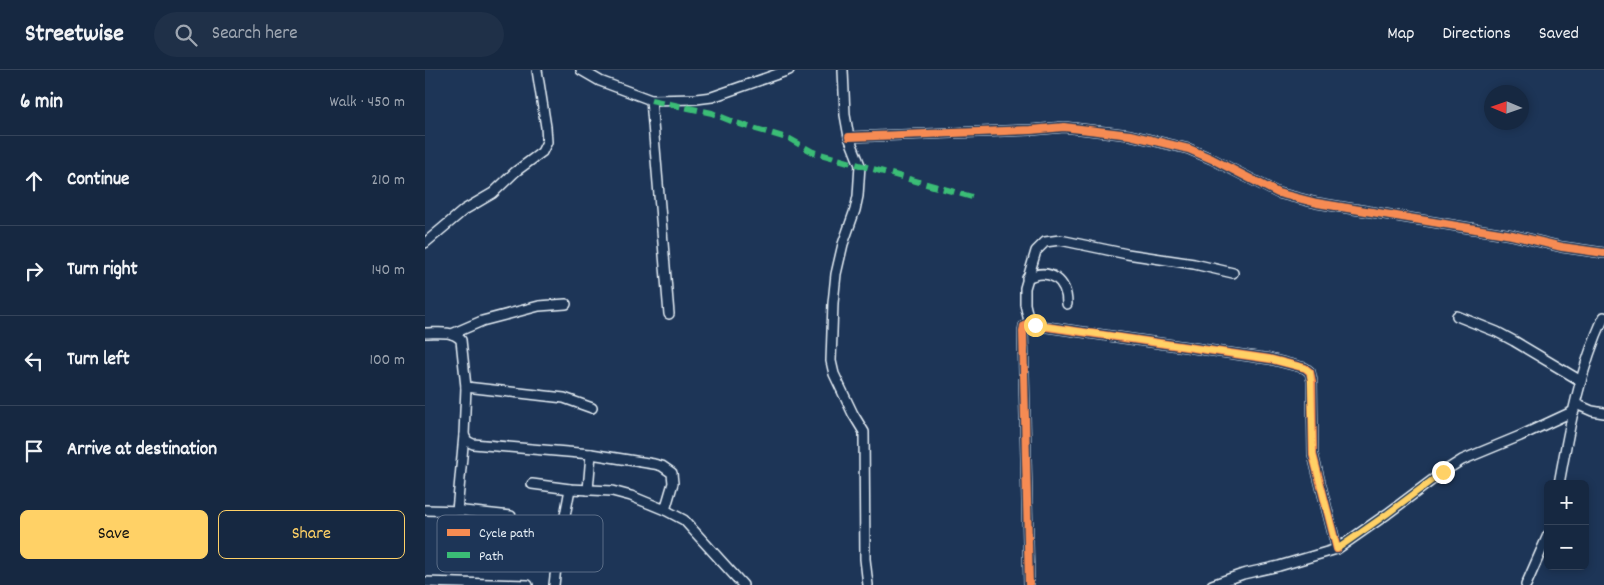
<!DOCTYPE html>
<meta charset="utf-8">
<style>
body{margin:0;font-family:Dekko,sans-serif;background:#1f3048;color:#f1f3f6}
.controls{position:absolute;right:15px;bottom:15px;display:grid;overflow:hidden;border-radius:8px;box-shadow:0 2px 8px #0003}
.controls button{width:45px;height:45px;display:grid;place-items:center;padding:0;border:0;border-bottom:1px solid #35445a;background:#162841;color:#f1f3f6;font:25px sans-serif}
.compass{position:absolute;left:1059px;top:15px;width:45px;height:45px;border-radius:50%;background:#162841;box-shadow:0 2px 8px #0003;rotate:272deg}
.stop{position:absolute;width:15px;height:15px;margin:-11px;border:4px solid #ffd166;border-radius:50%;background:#fff}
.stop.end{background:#ffd166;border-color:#fff;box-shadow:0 1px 5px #0008}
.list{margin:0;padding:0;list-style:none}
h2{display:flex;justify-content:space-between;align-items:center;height:65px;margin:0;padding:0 20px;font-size:21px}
h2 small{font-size:16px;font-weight:400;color:#9ea6b1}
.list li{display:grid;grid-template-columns:32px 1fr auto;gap:15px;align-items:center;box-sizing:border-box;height:90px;padding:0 20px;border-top:1px solid #35445a}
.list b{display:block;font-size:19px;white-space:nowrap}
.list em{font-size:16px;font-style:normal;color:#9ea6b1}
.actions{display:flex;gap:10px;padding:15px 20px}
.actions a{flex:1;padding:11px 0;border:1px solid #ffd166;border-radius:8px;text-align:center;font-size:18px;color:#ffd166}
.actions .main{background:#ffd166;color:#111}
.icon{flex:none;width:28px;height:28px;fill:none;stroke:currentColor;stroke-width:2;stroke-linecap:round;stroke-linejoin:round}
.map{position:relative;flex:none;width:1179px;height:515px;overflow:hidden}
header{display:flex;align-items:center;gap:30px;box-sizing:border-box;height:70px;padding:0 25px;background:#162841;border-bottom:1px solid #35445a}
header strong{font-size:24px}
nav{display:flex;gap:28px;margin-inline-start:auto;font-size:18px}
.search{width:350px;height:45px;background:#1f3048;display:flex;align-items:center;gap:12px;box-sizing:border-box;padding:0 18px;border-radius:28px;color:#9ea6b1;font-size:19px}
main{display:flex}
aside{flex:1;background:#162841}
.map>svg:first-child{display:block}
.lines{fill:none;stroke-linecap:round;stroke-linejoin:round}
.minor-casing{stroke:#e8f1f8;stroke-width:12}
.minor{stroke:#1d3557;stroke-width:9}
.quiet{stroke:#3abd76;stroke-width:6;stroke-dasharray:12 6;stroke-linecap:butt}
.cycleway-casing{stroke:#1d3557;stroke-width:11}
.cycleway{stroke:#f68b52;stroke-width:8}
.route{stroke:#ffd166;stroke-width:6}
.key{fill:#1d3557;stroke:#5a6d87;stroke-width:1}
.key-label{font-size:14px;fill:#e8f1f8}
</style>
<header>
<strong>Streetwise</strong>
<div class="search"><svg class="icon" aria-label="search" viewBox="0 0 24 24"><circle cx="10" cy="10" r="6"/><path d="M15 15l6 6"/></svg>Search here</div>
<nav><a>Map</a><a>Directions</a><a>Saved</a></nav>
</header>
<main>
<aside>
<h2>6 min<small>Walk · 450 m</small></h2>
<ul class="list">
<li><svg class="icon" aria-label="ahead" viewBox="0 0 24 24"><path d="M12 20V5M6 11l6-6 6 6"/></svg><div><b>Continue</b></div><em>210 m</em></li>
<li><svg class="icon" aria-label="right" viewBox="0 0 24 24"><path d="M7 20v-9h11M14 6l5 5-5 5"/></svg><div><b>Turn right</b></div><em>140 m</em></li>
<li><svg class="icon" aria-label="left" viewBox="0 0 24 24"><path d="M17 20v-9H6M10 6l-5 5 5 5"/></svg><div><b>Turn left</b></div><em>100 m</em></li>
<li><svg class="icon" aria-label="arrive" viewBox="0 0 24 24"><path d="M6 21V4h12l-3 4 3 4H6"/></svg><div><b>Arrive at destination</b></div></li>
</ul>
<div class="actions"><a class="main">Save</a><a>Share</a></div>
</aside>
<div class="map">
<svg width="1179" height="515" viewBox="0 0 1179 515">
<rect width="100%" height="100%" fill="#1d3557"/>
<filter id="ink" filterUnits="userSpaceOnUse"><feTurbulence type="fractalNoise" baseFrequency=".02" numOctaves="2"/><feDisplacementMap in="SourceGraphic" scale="10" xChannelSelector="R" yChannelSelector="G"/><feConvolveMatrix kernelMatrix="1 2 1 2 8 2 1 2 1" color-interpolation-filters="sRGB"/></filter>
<g filter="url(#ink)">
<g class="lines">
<g class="minor-casing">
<g id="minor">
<polyline points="156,0 175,11 226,30 271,29 287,27 364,0"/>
<polyline points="418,0 420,45 424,67 435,95 433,126 430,140 418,174 411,204 408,233 406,291 409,304 428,344 439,362 440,489 443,515"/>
<polyline points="226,30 244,244"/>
<polyline points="424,67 606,60 639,57 705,65 764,79 787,89 853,123 892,133 1087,165 1137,177 1179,183"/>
<polyline points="0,173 39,140 68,123 90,102 117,82 122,72 121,57 112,0"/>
<path d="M602,208C625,197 642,210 642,234"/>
<polyline points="1032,246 1072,262 1089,271 1156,311"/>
<polyline points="610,255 603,247 600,234 600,218 611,181 620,172 635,170 702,184 769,194 808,203"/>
<path d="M0,263C13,263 27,260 36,270L41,317L39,365L42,371L48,374L166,384L229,394L237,396L247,403L248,413L240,440"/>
<polyline points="27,264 57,251 114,236 141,234"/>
<polyline points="41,317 139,328 167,338"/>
<polyline points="1151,334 1167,341 1179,343"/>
<polyline points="107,414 145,419 187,421 206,426 240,440 259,450 318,515"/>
<path d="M1134,414C1144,358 1155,298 1179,247"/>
<polyline points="163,420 166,384"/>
<polyline points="0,440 39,441 86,446"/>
<polyline points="32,441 39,365"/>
<polyline points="0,512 103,515"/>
<polyline points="129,515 132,489 145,419"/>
<polyline points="604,515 598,262 599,256 601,254 845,289 880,298 885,302 887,311 888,385 912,479"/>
<polyline points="787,515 818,504 854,496 912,479 962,444 1018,402 1037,390 1095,366 1149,341"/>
<polyline points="1101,515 1123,465"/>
</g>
</g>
<use href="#minor" class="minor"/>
<polyline class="quiet" points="226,30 287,43 311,53 365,69 388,82 551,128"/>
<g class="cycleway-casing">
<g id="cycleway">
<polyline points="424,67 606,60 639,57 705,65 764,79 787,89 853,123 892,133 1087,165 1137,177 1179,183"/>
<polyline points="604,515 598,262 599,256 601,254 845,289 880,298 885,302 887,311 888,385 912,479"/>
</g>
</g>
<use href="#cycleway" class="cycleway"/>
</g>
</g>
<g class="lines" filter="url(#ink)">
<polyline class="route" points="610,255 845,289 880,298 885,302 886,311 888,385 912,479 962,444 1018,402"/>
</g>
<rect x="12" y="445" width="166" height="57" rx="8" class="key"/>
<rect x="22" y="459" width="23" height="7" fill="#f68b52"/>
<rect x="22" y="482" width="23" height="6" fill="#3abd76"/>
<g class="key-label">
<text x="54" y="467">Cycle path</text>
<text x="54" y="490">Path</text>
</g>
</svg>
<div class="controls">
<button>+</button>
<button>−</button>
</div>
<svg class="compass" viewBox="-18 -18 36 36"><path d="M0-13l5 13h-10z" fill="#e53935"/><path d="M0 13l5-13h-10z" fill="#9ea6b1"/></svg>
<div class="stop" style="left:610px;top:255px"></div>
<div class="stop end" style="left:1018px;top:402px"></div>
</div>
</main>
